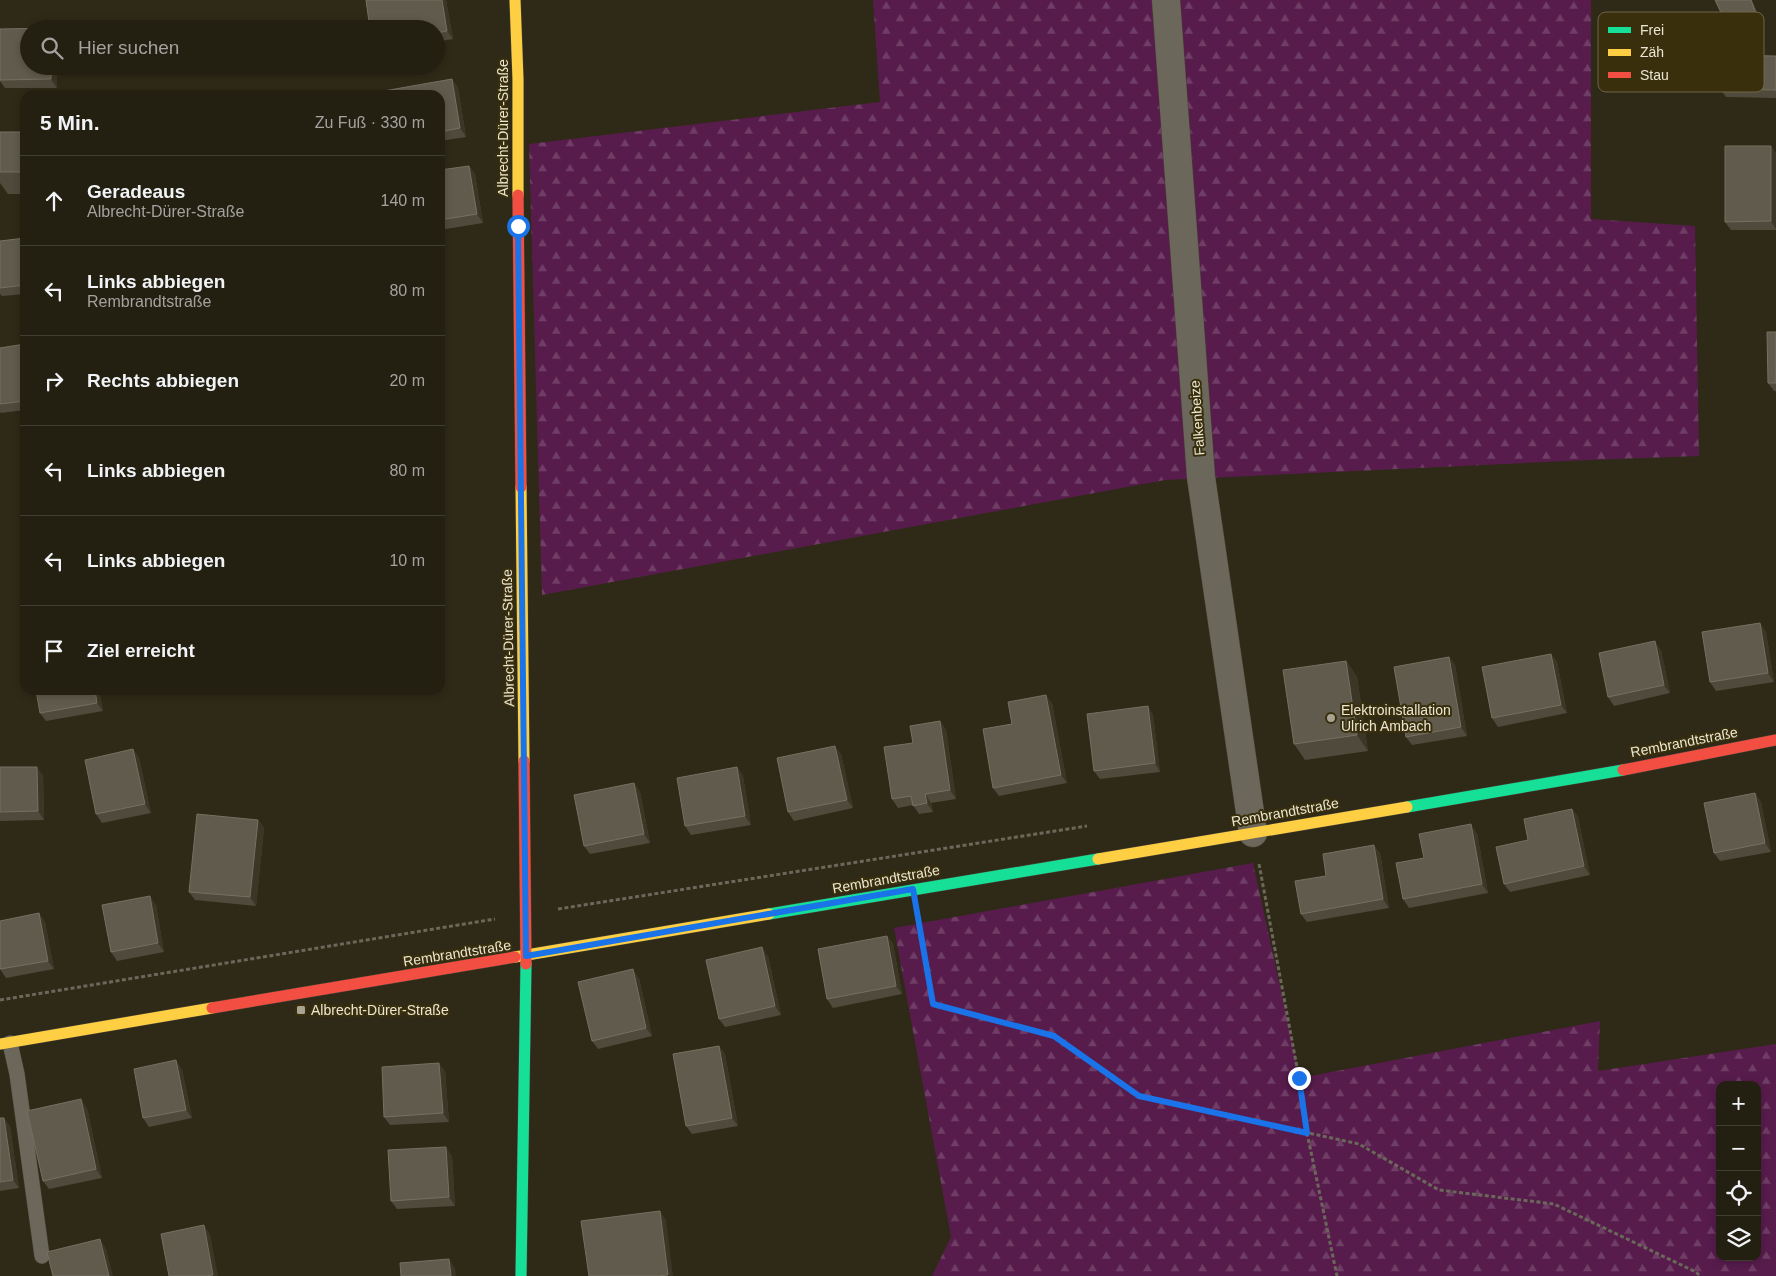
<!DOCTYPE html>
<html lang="de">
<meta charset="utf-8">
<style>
body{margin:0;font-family:Helvetica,sans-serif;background:#2b271a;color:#f1f3f6}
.controls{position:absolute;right:15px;bottom:15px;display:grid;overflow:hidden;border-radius:10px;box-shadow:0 2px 8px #0003}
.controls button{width:45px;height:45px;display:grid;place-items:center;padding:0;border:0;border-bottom:1px solid #403d31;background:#231f11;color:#f1f3f6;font:25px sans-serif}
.stop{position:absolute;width:15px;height:15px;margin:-11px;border:4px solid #1a73e8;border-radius:50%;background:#fff}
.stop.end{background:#1a73e8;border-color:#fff;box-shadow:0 1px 5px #0008}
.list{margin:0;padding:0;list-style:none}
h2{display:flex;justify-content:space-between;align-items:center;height:65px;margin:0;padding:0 20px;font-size:21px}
h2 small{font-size:16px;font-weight:400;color:#a3a29f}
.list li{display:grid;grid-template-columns:32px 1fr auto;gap:15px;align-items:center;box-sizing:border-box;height:90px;padding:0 20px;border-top:1px solid #403d31}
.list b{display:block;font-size:19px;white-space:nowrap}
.list p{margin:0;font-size:16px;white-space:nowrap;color:#a3a29f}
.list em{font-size:16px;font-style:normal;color:#a3a29f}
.icon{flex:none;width:28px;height:28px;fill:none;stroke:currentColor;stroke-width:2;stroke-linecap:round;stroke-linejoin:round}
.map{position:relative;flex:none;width:1776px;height:1276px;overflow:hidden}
.search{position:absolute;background:#231f11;box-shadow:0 2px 8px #0003;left:20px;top:20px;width:425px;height:55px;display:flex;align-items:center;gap:12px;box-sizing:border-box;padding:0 18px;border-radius:28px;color:#a3a29f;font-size:19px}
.panel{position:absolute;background:#231f11;box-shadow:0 2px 8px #0003;left:20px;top:90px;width:425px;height:605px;border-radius:15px}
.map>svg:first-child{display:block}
.forest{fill:url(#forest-firs);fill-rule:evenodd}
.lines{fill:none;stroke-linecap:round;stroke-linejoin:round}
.lane-casing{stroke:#494437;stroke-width:16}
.street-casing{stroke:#494437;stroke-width:29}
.fast-casing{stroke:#494437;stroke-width:12}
.slow-casing{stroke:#494437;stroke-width:12}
.jam-casing{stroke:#494437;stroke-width:12}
.path{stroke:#6b685b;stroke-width:3;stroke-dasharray:4 2.5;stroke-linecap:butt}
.lane{stroke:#6b685b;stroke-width:15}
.street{stroke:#6b685b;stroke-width:28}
.fast{stroke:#16e098;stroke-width:11}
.slow{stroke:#ffcf43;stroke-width:11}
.jam{stroke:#f24e42;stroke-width:11}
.wall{fill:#4f4a3b}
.shaded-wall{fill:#3b3626}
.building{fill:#605b4c;stroke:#757061}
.route{stroke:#1a73e8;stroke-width:6}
.poi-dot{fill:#a9a491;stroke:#392f0d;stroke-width:2}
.labels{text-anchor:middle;stroke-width:4;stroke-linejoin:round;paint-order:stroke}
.street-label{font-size:14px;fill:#ebe6d3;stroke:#392f0d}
.poi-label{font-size:14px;fill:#ebe6d3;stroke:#392f0d;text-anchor:start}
.key{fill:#392f0d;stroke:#6e6648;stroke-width:1}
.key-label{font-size:14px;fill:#ebe6d3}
</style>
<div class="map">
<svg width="1776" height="1276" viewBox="0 0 1776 1276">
<defs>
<pattern id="forest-firs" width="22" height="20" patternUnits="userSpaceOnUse" patternTransform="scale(1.25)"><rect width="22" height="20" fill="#571c4c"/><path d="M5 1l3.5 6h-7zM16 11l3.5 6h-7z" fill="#6f3d65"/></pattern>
</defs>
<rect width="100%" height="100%" fill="#2f2917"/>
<g class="forest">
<polygon points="873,0 1591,0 1591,219 1695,226 1699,456 1588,460 1165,480 542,595 529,144 880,102"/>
<path d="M1253,863L1300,1078L1600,1021L1598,1071L1776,1044V1276H932L951,1237L894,928ZM1720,1085H1757V1257H1720Z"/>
</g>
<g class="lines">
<g class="lane-casing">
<polyline id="lane" points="10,1043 17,1074 42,1256"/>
</g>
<g class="street-casing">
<polyline id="street" points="1166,0 1201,477 1253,833"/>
</g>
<g class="fast-casing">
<g id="fast">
<polyline points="1407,807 1623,770"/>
<polyline points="769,914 1098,859"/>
<polyline points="521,1276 526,964"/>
</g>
</g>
<g class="slow-casing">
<g id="slow">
<polyline points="515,0 518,79 518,195"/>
<polyline points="521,487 524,761"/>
<polyline points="1098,859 1407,807"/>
<polyline points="515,957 769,914"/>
<polyline points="0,1044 212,1008"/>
</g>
</g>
<g class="jam-casing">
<g id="jam">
<polyline points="518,195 521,487"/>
<polyline points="524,761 526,964"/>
<polyline points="1623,770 1776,740"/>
<polyline points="212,1008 515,957"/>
</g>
</g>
<g class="path">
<polyline points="1259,864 1299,1078 1307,1133 1337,1276"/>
<polyline points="558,909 1087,826"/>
<polyline points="919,922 933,1004 1054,1036 1139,1096 1359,1144 1439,1190 1554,1204 1696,1272 1700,1276"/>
<polyline points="0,1000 495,919"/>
</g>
<use href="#lane" class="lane"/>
<use href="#street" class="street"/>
<use href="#fast" class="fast"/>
<use href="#slow" class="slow"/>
<use href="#jam" class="jam"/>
</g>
<g class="wall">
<polygon points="446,0 453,39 436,42 436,29"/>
<polygon points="1752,0 1759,17 1730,30 1727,25"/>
<polygon points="0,29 29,66 57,66 57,88 5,88 0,81"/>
<polygon points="1776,56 1776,98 1726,97 1720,89"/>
<polygon points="452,79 458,88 466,137 440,141 440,95"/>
<polygon points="0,132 25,132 25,194 8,194 0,183"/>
<polygon points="1771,146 1776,154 1776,230 1731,230 1725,222"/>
<polygon points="469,166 475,174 483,223 440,230 440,170"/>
<polygon points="25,238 25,294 2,296 0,294 0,241"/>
<polygon points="1776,332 1776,391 1774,391 1768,383"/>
<polygon points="25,344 25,410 1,413 0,412 0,348"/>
<polygon points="1760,623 1766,632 1774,682 1716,691 1710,682"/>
<polygon points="1661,650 1670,693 1614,706 1608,697"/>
<polygon points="1551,654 1557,662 1567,713 1498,727 1492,718"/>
<polygon points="1449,657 1455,665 1467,736 1412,745 1406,737"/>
<polygon points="1346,661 1357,677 1368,751 1305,760 1294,744"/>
<polygon points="99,690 103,711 46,721 40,713"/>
<polygon points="1052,703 1067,783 999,796 993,788 1012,724"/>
<polygon points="1148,706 1153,715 1160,772 1100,779 1094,771"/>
<polygon points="940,721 946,730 956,799 931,803 933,812 919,814 913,805 898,808 892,799 913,743"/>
<polygon points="133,749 139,758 151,813 102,823 96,814"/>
<polygon points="841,754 853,808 794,821 788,812"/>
<polygon points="0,767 43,775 44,820 0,821"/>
<polygon points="737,767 743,776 751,825 691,835 685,826"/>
<polygon points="634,783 640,792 650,843 590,854 584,846"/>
<polygon points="1755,793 1761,802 1771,852 1720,861 1714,853"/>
<polygon points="1572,809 1578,817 1590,875 1510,892 1504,884"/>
<polygon points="258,820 264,828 256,906 195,900 189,892"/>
<polygon points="1477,833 1488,893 1409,908 1403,899 1424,858"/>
<polygon points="1380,853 1389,908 1307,922 1301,914 1326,876"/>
<polygon points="156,905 164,952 117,961 111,952"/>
<polygon points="39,913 45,922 54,969 6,978 0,969"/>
<polygon points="887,936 893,944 902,994 833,1008 827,999"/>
<polygon points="768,956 781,1015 725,1027 719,1019"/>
<polygon points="639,978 652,1036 598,1049 592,1041"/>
<polygon points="719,1046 725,1054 738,1126 692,1134 686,1126"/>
<polygon points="182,1069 192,1118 149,1127 143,1118"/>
<polygon points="445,1071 449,1122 390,1125 384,1117"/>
<polygon points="87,1108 102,1178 49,1189 43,1181"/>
<polygon points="0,1118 10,1126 19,1188 0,1191"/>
<polygon points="452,1156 455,1206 397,1209 391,1201"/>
</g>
<g class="shaded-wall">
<polygon points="442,0 446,0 453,39 447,31"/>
<polygon points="1751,0 1752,0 1759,17 1756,13"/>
<polygon points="51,66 57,66 57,88 51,79"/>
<polygon points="452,79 458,88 466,137 460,128"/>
<polygon points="1771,146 1776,154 1776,229 1771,221"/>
<polygon points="469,166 475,174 483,223 477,214"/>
<polygon points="1760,623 1766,632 1774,682 1768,673"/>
<polygon points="1655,641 1661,650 1670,693 1664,685"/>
<polygon points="1551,654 1557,662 1567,713 1561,705"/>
<polygon points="1449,657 1455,665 1467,736 1461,727"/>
<polygon points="1346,661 1357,677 1368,751 1357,735"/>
<polygon points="95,690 99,690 103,711 97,703"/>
<polygon points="1046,695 1052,703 1067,783 1061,775"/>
<polygon points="1148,706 1153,715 1160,772 1155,763"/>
<polygon points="940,721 946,730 956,799 950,790"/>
<polygon points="835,746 841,754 853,808 847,800"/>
<polygon points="133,749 139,758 151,813 145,804"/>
<polygon points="37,767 43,775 44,820 38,811"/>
<polygon points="737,767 743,776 751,825 745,816"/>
<polygon points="634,783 640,792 650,843 644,834"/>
<polygon points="1755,793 1761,802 1771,852 1765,843"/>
<polygon points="925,794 931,803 933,812 927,803"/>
<polygon points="1572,809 1578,817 1590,875 1584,866"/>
<polygon points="258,820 264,828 256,906 250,897"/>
<polygon points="1471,824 1477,833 1488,893 1482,884"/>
<polygon points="1374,845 1380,853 1389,908 1383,899"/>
<polygon points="150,896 156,905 164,952 158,943"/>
<polygon points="39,913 45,922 54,969 48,961"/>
<polygon points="887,936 893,944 902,994 896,986"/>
<polygon points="762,947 768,956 781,1015 775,1006"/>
<polygon points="633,969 639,978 652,1036 646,1028"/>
<polygon points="719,1046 725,1054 738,1126 732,1118"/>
<polygon points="176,1060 182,1069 192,1118 186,1110"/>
<polygon points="439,1063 445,1071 449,1122 443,1113"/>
<polygon points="81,1099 87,1108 102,1178 96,1169"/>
<polygon points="4,1118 10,1126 19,1188 13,1180"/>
<polygon points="446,1147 452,1156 455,1206 449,1197"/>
<polygon points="660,1211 666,1220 673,1276 669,1276 668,1275"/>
<polygon points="204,1225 210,1234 218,1276 214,1276 213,1275"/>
<polygon points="100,1239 106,1248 113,1276 109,1276"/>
<polygon points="449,1259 455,1268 456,1276 451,1276"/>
</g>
<g class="building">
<polygon points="366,0 442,0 447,31 436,33 436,29 370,29"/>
<polygon points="1715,0 1751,0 1756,13 1727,25"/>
<polygon points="51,28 29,29 29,66 51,66 51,79 0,80 0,29"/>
<polygon points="1721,55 1776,56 1776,90 1720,89"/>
<polygon points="452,79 460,128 440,132 440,95 378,95 378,92"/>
<rect x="0" y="132" width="25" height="40"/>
<polygon points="1725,146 1771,146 1771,221 1725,222"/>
<polygon points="469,166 477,214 440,220 440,170"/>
<polygon points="25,238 25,285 0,288 0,241"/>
<polygon points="1767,332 1776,332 1776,383 1768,383"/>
<polygon points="25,344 25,401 0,404 0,348"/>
<polygon points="1760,623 1768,673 1710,682 1702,632"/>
<polygon points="1655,641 1664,685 1608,697 1599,653"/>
<polygon points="1551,654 1561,705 1492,718 1482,667"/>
<polygon points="1449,657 1461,727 1406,737 1394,667"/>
<polygon points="1346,661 1357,735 1294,744 1283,670"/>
<polygon points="36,690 95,690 97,703 40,713"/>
<polygon points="1046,695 1061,775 993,788 983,729 1012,724 1008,702"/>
<polygon points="1148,706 1155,763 1094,771 1087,714"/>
<polygon points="940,721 950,790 925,794 927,803 913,806 911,796 892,799 884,747 913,743 910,726"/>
<polygon points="835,746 847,800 788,812 777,758"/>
<polygon points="133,749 145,804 96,814 85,760"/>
<polygon points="0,767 37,767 38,811 0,812"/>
<polygon points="737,767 745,816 685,826 677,778"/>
<polygon points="634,783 644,834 584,846 574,795"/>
<polygon points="1755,793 1765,843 1714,853 1704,803"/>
<polygon points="1572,809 1584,866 1504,884 1496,847 1528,840 1524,819"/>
<polygon points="197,814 258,820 250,897 189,892"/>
<polygon points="1471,824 1482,884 1403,899 1396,863 1424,858 1419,834"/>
<polygon points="1374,845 1383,899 1301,914 1295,881 1326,876 1323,854"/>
<polygon points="150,896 158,943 111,952 102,905"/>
<polygon points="39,913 48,961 0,969 0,921"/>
<polygon points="887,936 896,986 827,999 818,949"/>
<polygon points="762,947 775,1006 719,1019 706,960"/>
<polygon points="633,969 646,1028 592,1041 578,982"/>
<polygon points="719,1046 732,1118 686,1126 673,1054"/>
<polygon points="176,1060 186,1110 143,1118 134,1069"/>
<polygon points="439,1063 443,1113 384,1117 382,1067"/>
<polygon points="81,1099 96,1169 43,1181 27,1111"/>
<polygon points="0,1118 4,1118 13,1180 0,1182"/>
<polygon points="446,1147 449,1197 391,1201 388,1150"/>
<polygon points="660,1211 668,1275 657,1276 589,1276 581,1221"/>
<polygon points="204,1225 213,1275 206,1276 169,1276 161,1234"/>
<polygon points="100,1239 109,1276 53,1276 47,1252"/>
<polygon points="449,1259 451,1276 401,1276 400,1263"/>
</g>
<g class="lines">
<polyline class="route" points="518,226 526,956 913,889 933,1004 1054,1036 1139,1096 1307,1133 1299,1078"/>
</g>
<g class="poi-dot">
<circle cx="1331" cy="718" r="5"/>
<rect x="296" y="1005" width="10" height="10" rx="2.5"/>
</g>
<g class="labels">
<g class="street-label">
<text transform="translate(503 128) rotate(-90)" y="5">Albrecht-Dürer-Straße</text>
<text transform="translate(1197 418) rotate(-94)" y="5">Falkenbeize</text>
<text transform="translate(508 638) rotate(-91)" y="5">Albrecht-Dürer-Straße</text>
<text transform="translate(1684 742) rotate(-11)" y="5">Rembrandtstraße</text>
<text transform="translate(1285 812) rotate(-10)" y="5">Rembrandtstraße</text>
<text transform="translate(886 879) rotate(-10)" y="5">Rembrandtstraße</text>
<text transform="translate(457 953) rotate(-9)" y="5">Rembrandtstraße</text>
</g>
<g class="poi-label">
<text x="1341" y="715">Elektroinstallation<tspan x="1341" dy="16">Ulrich Ambach</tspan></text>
<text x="311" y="1015">Albrecht-Dürer-Straße</text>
</g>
</g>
<rect x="1598" y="12" width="166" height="80" rx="8" class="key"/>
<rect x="1608" y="27" width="23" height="6" fill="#16e098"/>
<rect x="1608" y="49" width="23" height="7" fill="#ffcf43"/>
<rect x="1608" y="72" width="23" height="6" fill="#f24e42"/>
<g class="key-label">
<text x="1640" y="35">Frei</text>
<text x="1640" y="57">Zäh</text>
<text x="1640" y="80">Stau</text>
</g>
</svg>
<div class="controls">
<button>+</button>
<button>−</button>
<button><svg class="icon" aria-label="locate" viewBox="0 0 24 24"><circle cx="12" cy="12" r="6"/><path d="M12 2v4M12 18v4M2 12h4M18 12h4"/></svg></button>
<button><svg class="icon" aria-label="layers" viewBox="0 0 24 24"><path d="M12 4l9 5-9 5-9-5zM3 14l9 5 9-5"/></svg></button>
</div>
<div class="stop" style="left:518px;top:226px"></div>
<div class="stop end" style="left:1299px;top:1078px"></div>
<div class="search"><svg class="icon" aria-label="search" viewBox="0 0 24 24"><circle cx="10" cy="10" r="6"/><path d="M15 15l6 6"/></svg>Hier suchen</div>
<section class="panel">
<h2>5 Min.<small>Zu Fuß · 330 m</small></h2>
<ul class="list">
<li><svg class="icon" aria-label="ahead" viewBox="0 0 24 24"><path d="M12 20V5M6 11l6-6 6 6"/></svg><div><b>Geradeaus</b><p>Albrecht-Dürer-Straße</p></div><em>140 m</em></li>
<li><svg class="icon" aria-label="left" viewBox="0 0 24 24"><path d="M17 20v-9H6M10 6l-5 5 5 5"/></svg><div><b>Links abbiegen</b><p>Rembrandtstraße</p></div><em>80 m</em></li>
<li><svg class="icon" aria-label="right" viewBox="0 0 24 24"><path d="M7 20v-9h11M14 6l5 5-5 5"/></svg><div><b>Rechts abbiegen</b></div><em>20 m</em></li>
<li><svg class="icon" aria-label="left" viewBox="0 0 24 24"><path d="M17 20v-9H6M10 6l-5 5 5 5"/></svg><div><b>Links abbiegen</b></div><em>80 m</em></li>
<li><svg class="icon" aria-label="left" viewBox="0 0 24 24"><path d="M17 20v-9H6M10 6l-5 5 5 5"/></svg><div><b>Links abbiegen</b></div><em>10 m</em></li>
<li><svg class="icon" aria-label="arrive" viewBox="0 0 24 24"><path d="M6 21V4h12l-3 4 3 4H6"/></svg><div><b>Ziel erreicht</b></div></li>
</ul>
</section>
</div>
